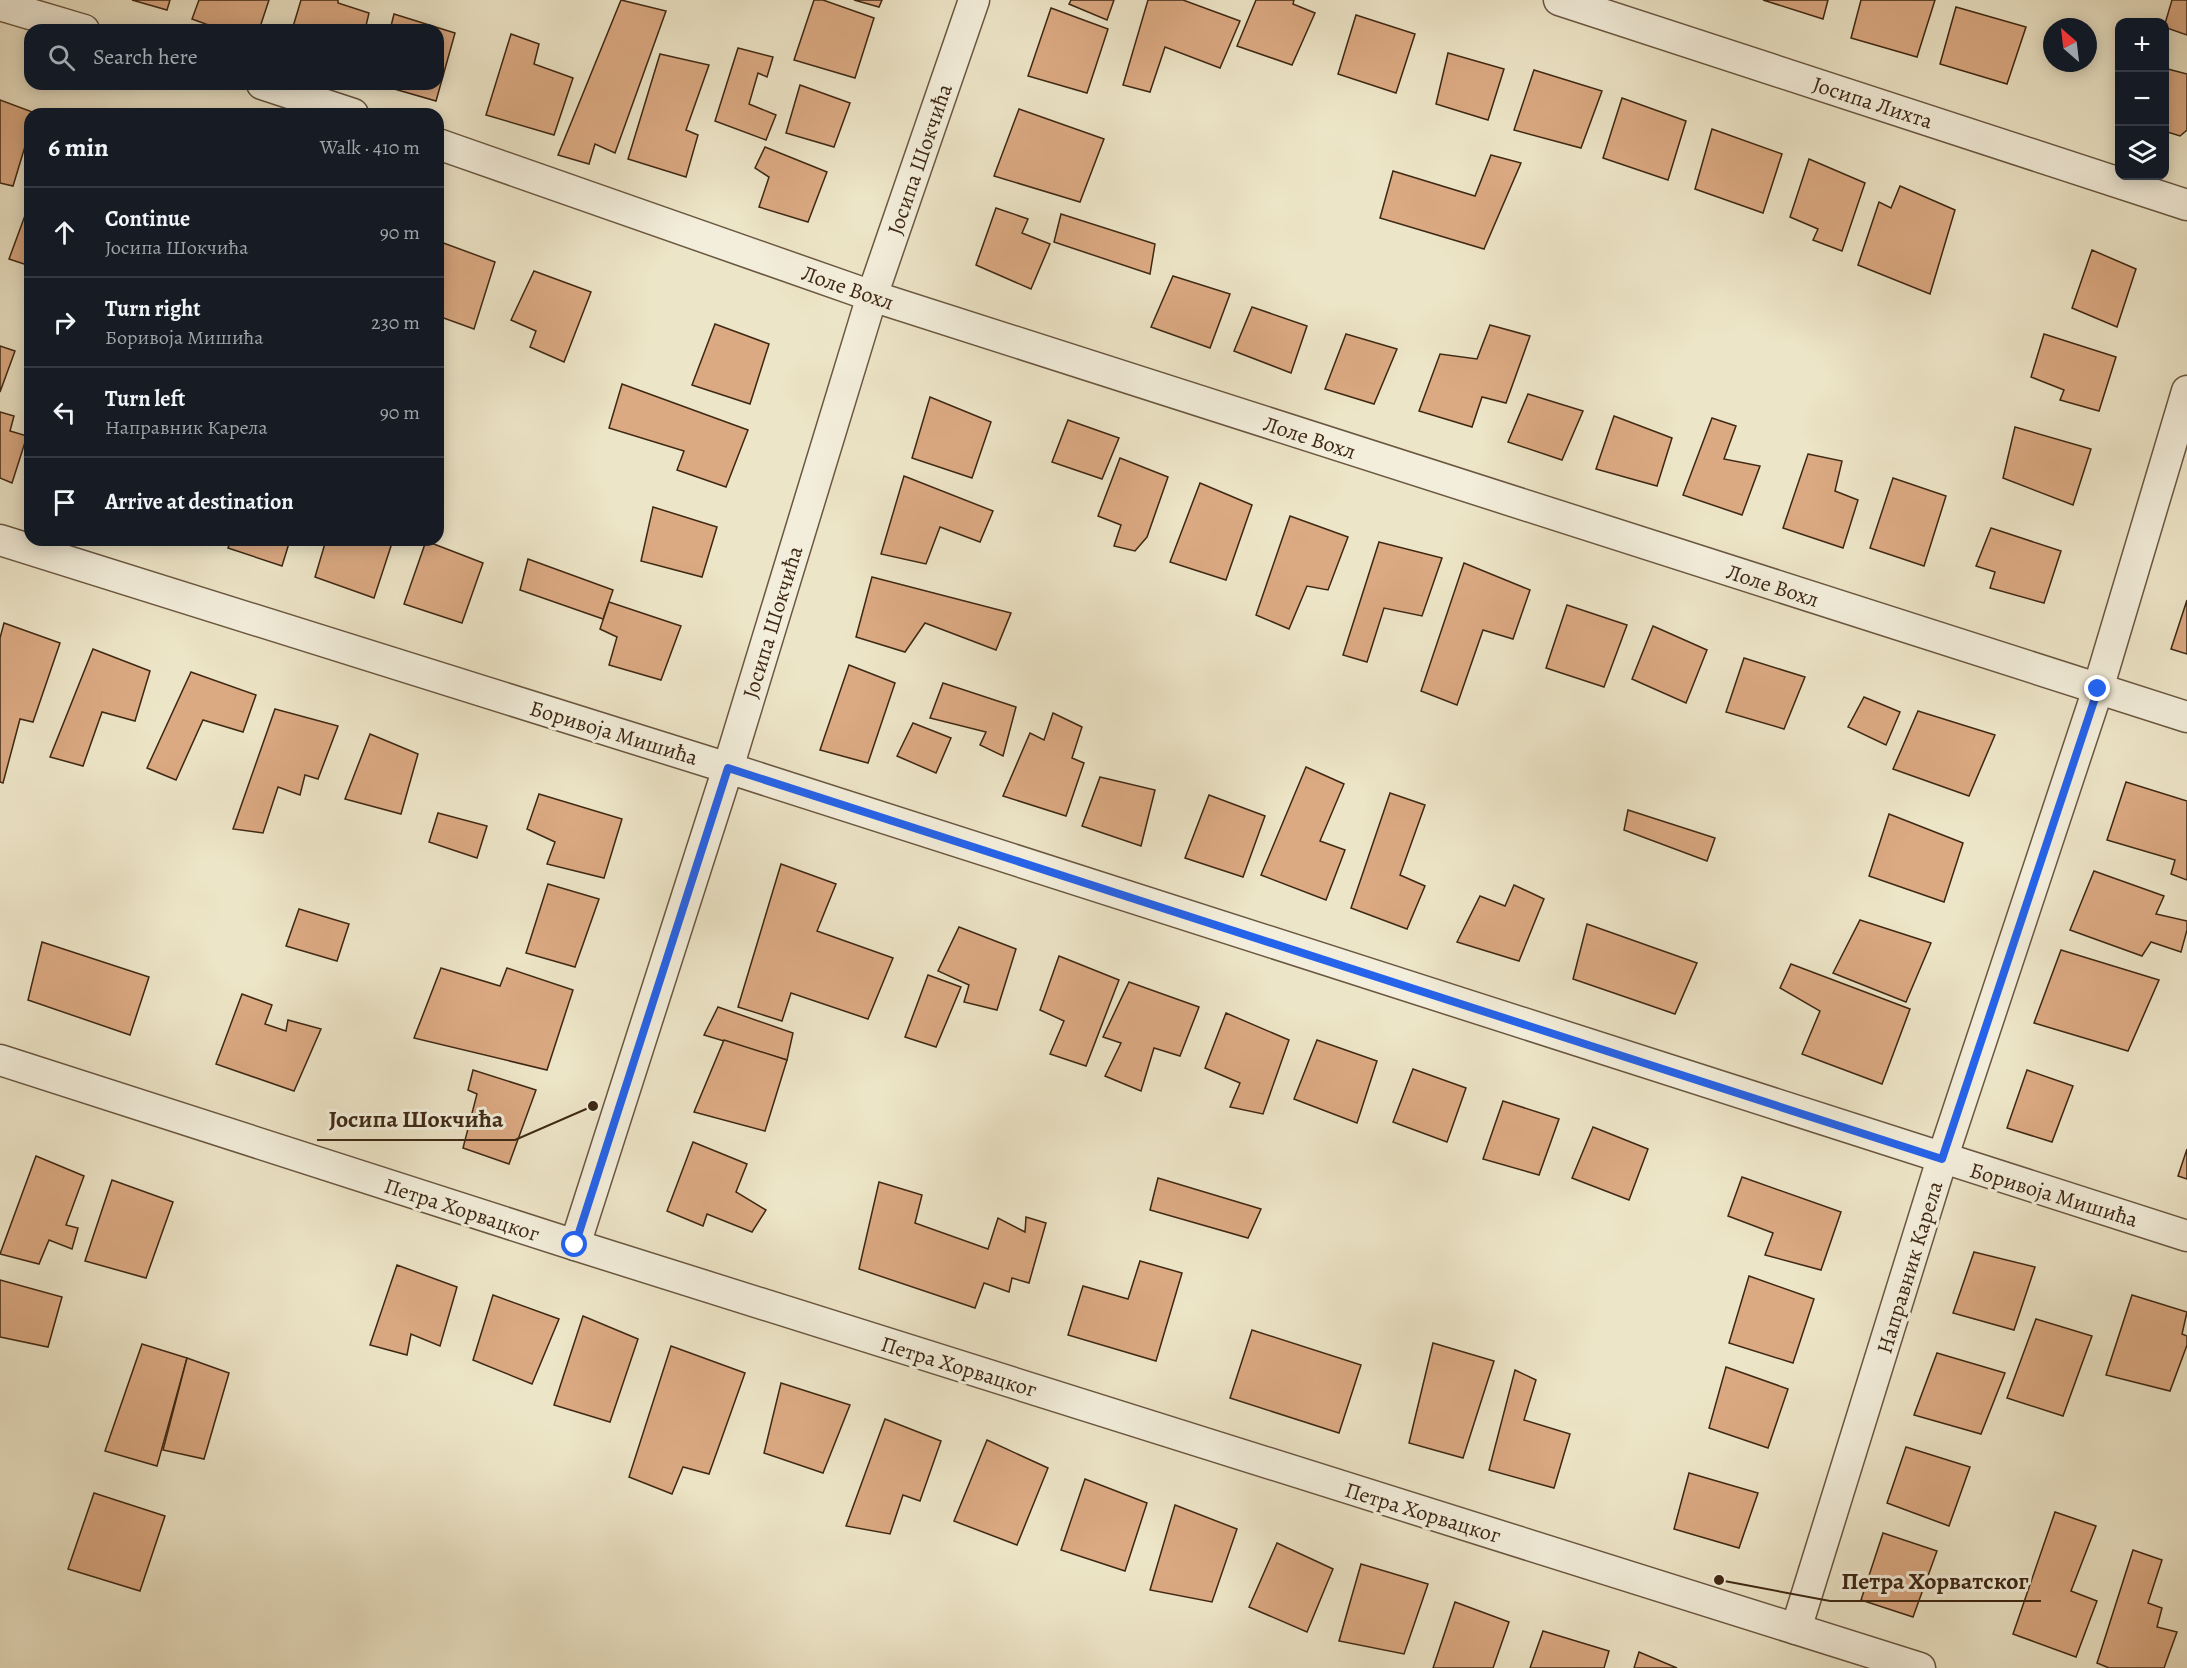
<!DOCTYPE html>
<meta charset="utf-8">
<style>
body{margin:0;font-family:Alegreya,serif;background:#20242c;color:#f1f3f6}
.controls{position:absolute;right:18px;top:18px;display:grid;overflow:hidden;border-radius:12px;box-shadow:0 3px 15px #0003}
.controls button{width:54px;height:54px;display:grid;place-items:center;padding:0;border:0;border-bottom:2px solid #363941;background:#171b24;color:#f1f3f6;font:30px sans-serif}
.compass{position:absolute;left:2043px;top:18px;width:54px;height:54px;border-radius:50%;background:#171b24;box-shadow:0 3px 15px #0003;rotate:332deg}
.stop{position:absolute;width:18px;height:18px;margin:-14px;border:4px solid #2563eb;border-radius:50%;background:#fff}
.stop.end{background:#2563eb;border-color:#fff;box-shadow:0 2px 6px #0008}
.list{margin:0;padding:0;list-style:none}
h2{display:flex;justify-content:space-between;align-items:center;height:78px;margin:0;padding:0 24px;font-size:26px}
h2 small{font-size:20px;font-weight:400;color:#9ea1a6}
.list li{display:grid;grid-template-columns:39px 1fr auto;gap:18px;align-items:center;box-sizing:border-box;height:90px;padding:0 24px;border-top:2px solid #363941}
.list b{display:block;font-size:22px;white-space:nowrap}
.list p{margin:0;font-size:20px;white-space:nowrap;color:#9ea1a6}
.list em{font-size:20px;font-style:normal;color:#9ea1a6}
.icon{flex:none;width:33px;height:33px;fill:none;stroke:currentColor;stroke-width:2;stroke-linecap:round;stroke-linejoin:round}
.map{position:relative;flex:none;width:2187px;height:1668px;overflow:hidden}
.search{position:absolute;background:#171b24;box-shadow:0 3px 15px #0003;left:24px;top:24px;width:420px;height:66px;display:flex;align-items:center;gap:15px;box-sizing:border-box;padding:0 21px;border-radius:18px;color:#9ea1a6;font-size:22px}
.panel{position:absolute;background:#171b24;box-shadow:0 3px 15px #0003;left:24px;top:108px;width:420px;height:438px;border-radius:18px}
.map>svg:first-child{display:block}
.building{fill:#dba982;stroke:#3e2813;stroke-width:1.5}
.lines{fill:none;stroke-linecap:round;stroke-linejoin:round}
.minor-casing{stroke:#6a5740;stroke-width:33}
.minor{stroke:#f3eedb;stroke-width:30}
.route{stroke:#2563eb;stroke-width:8}
.labels{text-anchor:middle;stroke-width:6;stroke-linejoin:round;paint-order:stroke}
.street-label{font-size:22px;fill:#3e2813;stroke:#f3eedb}
.leader{fill:none;stroke:#3e2813;stroke-width:2}
.callout-dot{fill:#3e2813;stroke:#f3eedb;stroke-width:2}
.callout-label{font-size:24px;text-anchor:middle;font-weight:bold;fill:#3e2813;stroke:#f3eedb;stroke-width:6;stroke-linejoin:round;paint-order:stroke}
</style>
<div class="map">
<svg width="2187" height="1668" viewBox="0 0 2187 1668">
<rect width="100%" height="100%" fill="#ede5c7"/>
<filter id="stains"><feTurbulence type="fractalNoise" baseFrequency=".00333" numOctaves="4"/><feColorMatrix values="0 0 0 0 .2 0 0 0 0 .09 0 0 0 0 .02 0 0 0 .5 -.17"/></filter>
<radialGradient id="worn" r=".72"><stop offset=".6" stop-color="#630" stop-opacity="0"/><stop offset="1" stop-color="#630" stop-opacity=".3"/></radialGradient>
<g class="building">
<polygon points="132,0 170,0 167,10"/>
<polygon points="199,0 269,0 259,30 222,30 192,19"/>
<polygon points="301,0 338,0 338,3 369,13 365,30 292,30"/>
<polygon points="621,0 666,11 615,153 595,144 589,164 558,155"/>
<polygon points="814,0 823,0 874,18 855,78 794,60"/>
<polygon points="854,0 882,0 879,7"/>
<polygon points="1071,0 1114,0 1107,20 1069,4"/>
<polygon points="1148,0 1183,0 1240,21 1220,68 1165,47 1150,92 1123,85"/>
<polygon points="1256,0 1294,0 1293,4 1315,13 1292,65 1237,46"/>
<polygon points="1763,0 1828,0 1823,19"/>
<polygon points="1861,0 1935,0 1917,57 1851,38"/>
<polygon points="2172,0 2187,0 2187,35 2164,27"/>
<polygon points="1956,7 2026,27 2007,84 1940,64"/>
<polygon points="1051,8 1108,29 1087,93 1028,76"/>
<polygon points="394,14 455,33 436,101 377,84 438,84 438,30 390,30"/>
<polygon points="1356,15 1415,34 1396,93 1338,74"/>
<polygon points="511,34 539,44 534,64 573,78 554,135 486,115"/>
<polygon points="738,48 773,57 767,77 758,73 749,104 776,115 766,140 715,121"/>
<polygon points="1448,53 1504,69 1488,120 1436,104"/>
<polygon points="660,54 709,65 686,130 698,135 686,177 628,159"/>
<polygon points="2164,68 2187,74 2187,130 2180,136 2164,131"/>
<polygon points="1534,70 1602,91 1581,148 1514,130"/>
<polygon points="800,85 850,103 834,147 786,133"/>
<polygon points="1622,98 1686,121 1668,180 1603,158"/>
<polygon points="0,100 35,113 30,114 30,130 13,186 0,183"/>
<polygon points="1019,109 1104,139 1080,202 994,176"/>
<polygon points="1712,129 1782,154 1763,213 1695,189"/>
<polygon points="765,147 827,172 808,222 759,207 769,177 755,168"/>
<polygon points="1491,155 1521,163 1484,249 1380,218 1393,171 1475,196"/>
<polygon points="1809,159 1865,183 1842,251 1813,240 1818,229 1790,217"/>
<polygon points="1900,186 1955,210 1930,294 1858,265 1879,202 1891,208"/>
<polygon points="30,202 30,266 9,259"/>
<polygon points="996,208 1028,219 1022,233 1050,244 1031,289 976,265"/>
<polygon points="1061,214 1155,244 1150,274 1054,242"/>
<polygon points="438,241 495,262 474,329 438,316"/>
<polygon points="2092,250 2136,269 2117,327 2072,308"/>
<polygon points="534,271 591,292 564,362 530,347 536,331 511,320"/>
<polygon points="1173,276 1230,294 1210,348 1151,327"/>
<polygon points="1252,307 1307,326 1291,373 1234,351"/>
<polygon points="715,324 769,344 750,404 692,385"/>
<polygon points="1490,325 1530,336 1506,403 1482,397 1472,427 1419,411 1440,354 1477,359"/>
<polygon points="1346,334 1397,349 1374,404 1325,389"/>
<polygon points="2044,334 2116,357 2099,411 2060,400 2064,390 2031,377"/>
<polygon points="0,346 15,351 0,392"/>
<polygon points="622,384 748,430 726,487 677,470 684,451 609,428"/>
<polygon points="1528,394 1583,411 1562,460 1508,442"/>
<polygon points="930,397 991,422 972,478 912,458"/>
<polygon points="0,412 14,416 10,431 27,436 12,483 0,478"/>
<polygon points="1614,416 1672,438 1657,486 1596,469"/>
<polygon points="1712,418 1736,426 1724,459 1760,466 1742,515 1683,495"/>
<polygon points="1068,420 1119,438 1102,479 1052,462"/>
<polygon points="2015,427 2091,449 2073,505 2003,478"/>
<polygon points="1808,454 1842,461 1835,491 1858,500 1843,548 1783,528"/>
<polygon points="1120,458 1168,477 1147,537 1135,551 1114,546 1121,525 1098,516"/>
<polygon points="904,476 993,511 980,542 940,527 926,564 881,554"/>
<polygon points="1893,478 1946,496 1924,566 1870,548"/>
<polygon points="1200,483 1252,505 1226,580 1170,562"/>
<polygon points="653,507 717,527 702,577 641,561"/>
<polygon points="1290,516 1348,537 1328,590 1307,586 1289,629 1256,615"/>
<polygon points="1991,528 2061,551 2044,603 1990,588 1995,572 1976,566"/>
<polygon points="231,540 290,540 282,566 228,548"/>
<polygon points="326,540 393,540 374,598 315,577"/>
<polygon points="426,541 483,563 462,623 404,604"/>
<polygon points="1379,542 1442,558 1422,616 1384,608 1367,662 1343,655"/>
<polygon points="528,559 613,590 603,619 520,590"/>
<polygon points="1464,563 1530,590 1513,639 1483,630 1457,705 1421,691"/>
<polygon points="872,577 1011,613 996,650 925,623 905,652 856,637"/>
<polygon points="2187,600 2187,654 2171,649"/>
<polygon points="609,602 681,626 661,680 609,665 617,637 600,629"/>
<polygon points="1567,605 1627,625 1604,687 1546,668"/>
<polygon points="4,623 60,643 33,722 20,719 3,783 0,782 0,638"/>
<polygon points="1653,626 1707,650 1686,703 1632,679"/>
<polygon points="93,649 150,671 135,721 102,712 83,766 50,757"/>
<polygon points="1744,658 1805,677 1784,729 1726,712"/>
<polygon points="849,665 895,683 868,763 820,750"/>
<polygon points="191,672 256,695 243,732 203,720 176,780 147,768"/>
<polygon points="943,683 1016,707 1003,756 980,745 986,732 930,718"/>
<polygon points="1864,697 1900,712 1886,745 1848,727"/>
<polygon points="275,709 338,726 318,779 305,775 300,795 278,787 263,833 233,829"/>
<polygon points="1918,711 1995,735 1969,796 1893,769"/>
<polygon points="1053,713 1082,727 1072,758 1084,763 1066,816 1003,796 1030,733 1044,740"/>
<polygon points="913,723 951,738 936,773 897,756"/>
<polygon points="370,734 418,754 401,814 345,799"/>
<polygon points="1306,767 1344,784 1320,841 1345,850 1326,900 1261,875"/>
<polygon points="1100,777 1155,790 1141,846 1082,826"/>
<polygon points="2126,782 2187,801 2187,880 2171,874 2175,860 2107,840"/>
<polygon points="1390,793 1425,805 1400,875 1425,886 1407,929 1351,908"/>
<polygon points="539,794 622,819 604,878 547,864 555,842 527,829"/>
<polygon points="1209,795 1265,816 1243,877 1185,858"/>
<polygon points="1628,810 1715,838 1707,861 1624,830"/>
<polygon points="438,813 487,826 477,858 429,842"/>
<polygon points="1889,814 1963,843 1944,902 1869,876"/>
<polygon points="781,864 836,884 817,931 893,958 868,1019 791,993 782,1021 738,1007"/>
<polygon points="2094,871 2164,896 2156,914 2187,921 2187,930 2181,952 2151,942 2142,956 2070,930"/>
<polygon points="548,884 599,899 575,967 526,953"/>
<polygon points="1514,885 1544,899 1519,961 1457,942 1480,896 1505,906"/>
<polygon points="299,909 349,924 337,961 286,946"/>
<polygon points="1860,920 1931,943 1906,1002 1833,973"/>
<polygon points="1587,924 1697,963 1675,1014 1573,979"/>
<polygon points="959,927 1016,949 997,1010 964,1002 969,985 938,971"/>
<polygon points="42,942 149,977 130,1035 28,1000"/>
<polygon points="2061,950 2159,980 2128,1051 2034,1023"/>
<polygon points="1059,956 1119,980 1086,1066 1050,1054 1064,1021 1040,1010"/>
<polygon points="1791,964 1910,1009 1882,1084 1802,1054 1820,1011 1780,988"/>
<polygon points="441,968 500,986 507,968 573,990 547,1070 414,1038"/>
<polygon points="928,975 961,987 936,1047 905,1037"/>
<polygon points="1129,982 1199,1007 1180,1056 1154,1048 1141,1091 1105,1076 1121,1043 1103,1037"/>
<polygon points="242,994 272,1005 265,1024 286,1031 288,1020 321,1029 294,1091 216,1064"/>
<polygon points="718,1007 793,1033 787,1060 704,1035"/>
<polygon points="1226,1013 1289,1040 1263,1114 1230,1107 1240,1083 1205,1068"/>
<polygon points="724,1040 787,1060 765,1131 694,1112"/>
<polygon points="1317,1040 1377,1061 1357,1123 1294,1099"/>
<polygon points="1413,1069 1466,1088 1447,1142 1393,1122"/>
<polygon points="473,1070 536,1090 509,1164 463,1148 477,1094 468,1090"/>
<polygon points="2027,1070 2073,1086 2052,1142 2007,1128"/>
<polygon points="1503,1101 1559,1119 1539,1175 1483,1159"/>
<polygon points="1593,1127 1648,1149 1629,1200 1572,1178"/>
<polygon points="693,1142 747,1164 736,1192 766,1210 752,1232 707,1214 703,1226 667,1211"/>
<polygon points="2187,1149 2187,1179 2178,1176"/>
<polygon points="36,1156 84,1176 66,1225 78,1228 72,1249 49,1240 39,1264 0,1254"/>
<polygon points="1742,1177 1841,1212 1821,1270 1765,1255 1773,1233 1728,1216"/>
<polygon points="1158,1178 1261,1209 1248,1238 1150,1210"/>
<polygon points="112,1180 173,1202 146,1278 85,1261"/>
<polygon points="879,1182 922,1195 915,1223 988,1249 998,1218 1025,1232 1026,1217 1046,1223 1029,1283 1012,1278 1009,1292 984,1283 975,1308 859,1269"/>
<polygon points="1974,1252 2035,1267 2014,1330 1953,1313"/>
<polygon points="1140,1261 1182,1273 1156,1361 1068,1335 1083,1286 1128,1299"/>
<polygon points="397,1265 457,1287 440,1346 411,1334 407,1355 370,1345"/>
<polygon points="1749,1276 1814,1299 1793,1363 1729,1343"/>
<polygon points="0,1280 62,1297 48,1347 0,1337"/>
<polygon points="493,1295 559,1319 532,1384 473,1360"/>
<polygon points="2132,1295 2187,1312 2182,1334 2187,1336 2187,1345 2170,1391 2106,1375"/>
<polygon points="583,1316 638,1339 610,1422 554,1405"/>
<polygon points="2036,1319 2092,1336 2063,1416 2007,1398"/>
<polygon points="1252,1330 1361,1365 1339,1433 1230,1398"/>
<polygon points="1433,1343 1494,1361 1463,1458 1409,1443"/>
<polygon points="142,1344 187,1358 157,1466 105,1451"/>
<polygon points="671,1346 745,1373 709,1474 683,1467 672,1494 629,1477"/>
<polygon points="1937,1353 2005,1373 1981,1434 1914,1415"/>
<polygon points="187,1358 229,1373 204,1459 163,1450"/>
<polygon points="1726,1367 1788,1389 1768,1448 1709,1428"/>
<polygon points="1515,1370 1536,1380 1524,1420 1570,1434 1554,1488 1489,1470"/>
<polygon points="781,1383 850,1405 823,1473 764,1453"/>
<polygon points="885,1419 941,1441 920,1501 903,1495 890,1534 846,1526"/>
<polygon points="987,1440 1048,1468 1017,1545 954,1521"/>
<polygon points="1906,1447 1970,1467 1949,1526 1887,1503"/>
<polygon points="1689,1473 1758,1493 1739,1548 1674,1529"/>
<polygon points="1085,1479 1147,1503 1125,1571 1061,1550"/>
<polygon points="94,1493 165,1516 140,1591 68,1569"/>
<polygon points="1175,1505 1237,1529 1212,1602 1150,1590"/>
<polygon points="2055,1512 2096,1526 2071,1591 2097,1601 2076,1657 2013,1634"/>
<polygon points="1883,1533 1937,1551 1913,1617 1861,1600"/>
<polygon points="1277,1543 1333,1569 1307,1632 1249,1607"/>
<polygon points="2133,1550 2162,1560 2148,1603 2162,1608 2157,1627 2177,1632 2164,1668 2109,1668 2097,1663"/>
<polygon points="1361,1564 1428,1584 1404,1654 1339,1641"/>
<polygon points="1455,1602 1509,1622 1493,1668 1433,1668"/>
<polygon points="1543,1631 1609,1651 1604,1668 1530,1668"/>
<polygon points="1639,1652 1677,1668 1634,1668"/>
</g>
<g class="lines">
<g class="minor-casing">
<g id="minor">
<polyline points="1559,0 2187,205"/>
<polyline points="0,5 84,30"/>
<polyline points="262,84 353,114"/>
<polyline points="438,144 872,296 2187,717"/>
<polyline points="0,540 728,768 2187,1236"/>
<polyline points="0,1060 575,1245 1920,1668"/>
<polyline points="575,1245 728,768 872,296 974,0"/>
<polyline points="1796,1629 1942,1159 2098,689 2187,391"/>
</g>
</g>
<use href="#minor" class="minor"/>
</g>
<g class="lines">
<polyline class="route" points="575,1245 728,768 1942,1159 2098,689"/>
</g>
<g class="labels">
<g class="street-label">
<text transform="translate(1873 102) rotate(18)" y="8">Јосипа Лихта</text>
<text transform="translate(919 159) rotate(-71)" y="8">Јосипа Шокчића</text>
<text transform="translate(848 287) rotate(19)" y="8">Лоле Вохл</text>
<text transform="translate(1310 437) rotate(18)" y="8">Лоле Вохл</text>
<text transform="translate(1773 585) rotate(18)" y="8">Лоле Вохл</text>
<text transform="translate(772 622) rotate(-73)" y="8">Јосипа Шокчића</text>
<text transform="translate(614 732) rotate(17)" y="8">Боривоја Мишића</text>
<text transform="translate(2054 1194) rotate(17)" y="8">Боривоја Мишића</text>
<text transform="translate(462 1209) rotate(18)" y="8">Петра Хорвацког</text>
<text transform="translate(1909 1267) rotate(-73)" y="8">Направник Карела</text>
<text transform="translate(959 1366) rotate(17)" y="8">Петра Хорвацког</text>
<text transform="translate(1423 1512) rotate(17)" y="8">Петра Хорвацког</text>
</g>
</g>
<path class="leader" d="M593 1106L515 1140H317M1719 1580L1830 1601H2041"/>
<g class="callout-dot">
<circle cx="593" cy="1106" r="6"/>
<circle cx="1719" cy="1580" r="6"/>
</g>
<g class="callout-label">
<text x="416" y="1127">Јосипа Шокчића</text>
<text x="1935" y="1589">Петра Хорватског</text>
</g>
<rect width="100%" height="100%" filter="url(#stains)"/>
<rect width="100%" height="100%" fill="url(#worn)"/>
</svg>
<div class="controls">
<button>+</button>
<button>−</button>
<button><svg class="icon" aria-label="layers" viewBox="0 0 24 24"><path d="M12 4l9 5-9 5-9-5zM3 14l9 5 9-5"/></svg></button>
</div>
<svg class="compass" viewBox="-18 -18 36 36"><path d="M0-13l5 13h-10z" fill="#e53935"/><path d="M0 13l5-13h-10z" fill="#9ea1a6"/></svg>
<div class="stop" style="left:575px;top:1245px"></div>
<div class="stop end" style="left:2098px;top:689px"></div>
<div class="search"><svg class="icon" aria-label="search" viewBox="0 0 24 24"><circle cx="10" cy="10" r="6"/><path d="M15 15l6 6"/></svg>Search here</div>
<section class="panel">
<h2>6 min<small>Walk · 410 m</small></h2>
<ul class="list">
<li><svg class="icon" aria-label="ahead" viewBox="0 0 24 24"><path d="M12 20V5M6 11l6-6 6 6"/></svg><div><b>Continue</b><p>Јосипа Шокчића</p></div><em>90 m</em></li>
<li><svg class="icon" aria-label="right" viewBox="0 0 24 24"><path d="M7 20v-9h11M14 6l5 5-5 5"/></svg><div><b>Turn right</b><p>Боривоја Мишића</p></div><em>230 m</em></li>
<li><svg class="icon" aria-label="left" viewBox="0 0 24 24"><path d="M17 20v-9H6M10 6l-5 5 5 5"/></svg><div><b>Turn left</b><p>Направник Карела</p></div><em>90 m</em></li>
<li><svg class="icon" aria-label="arrive" viewBox="0 0 24 24"><path d="M6 21V4h12l-3 4 3 4H6"/></svg><div><b>Arrive at destination</b></div></li>
</ul>
</section>
</div>
